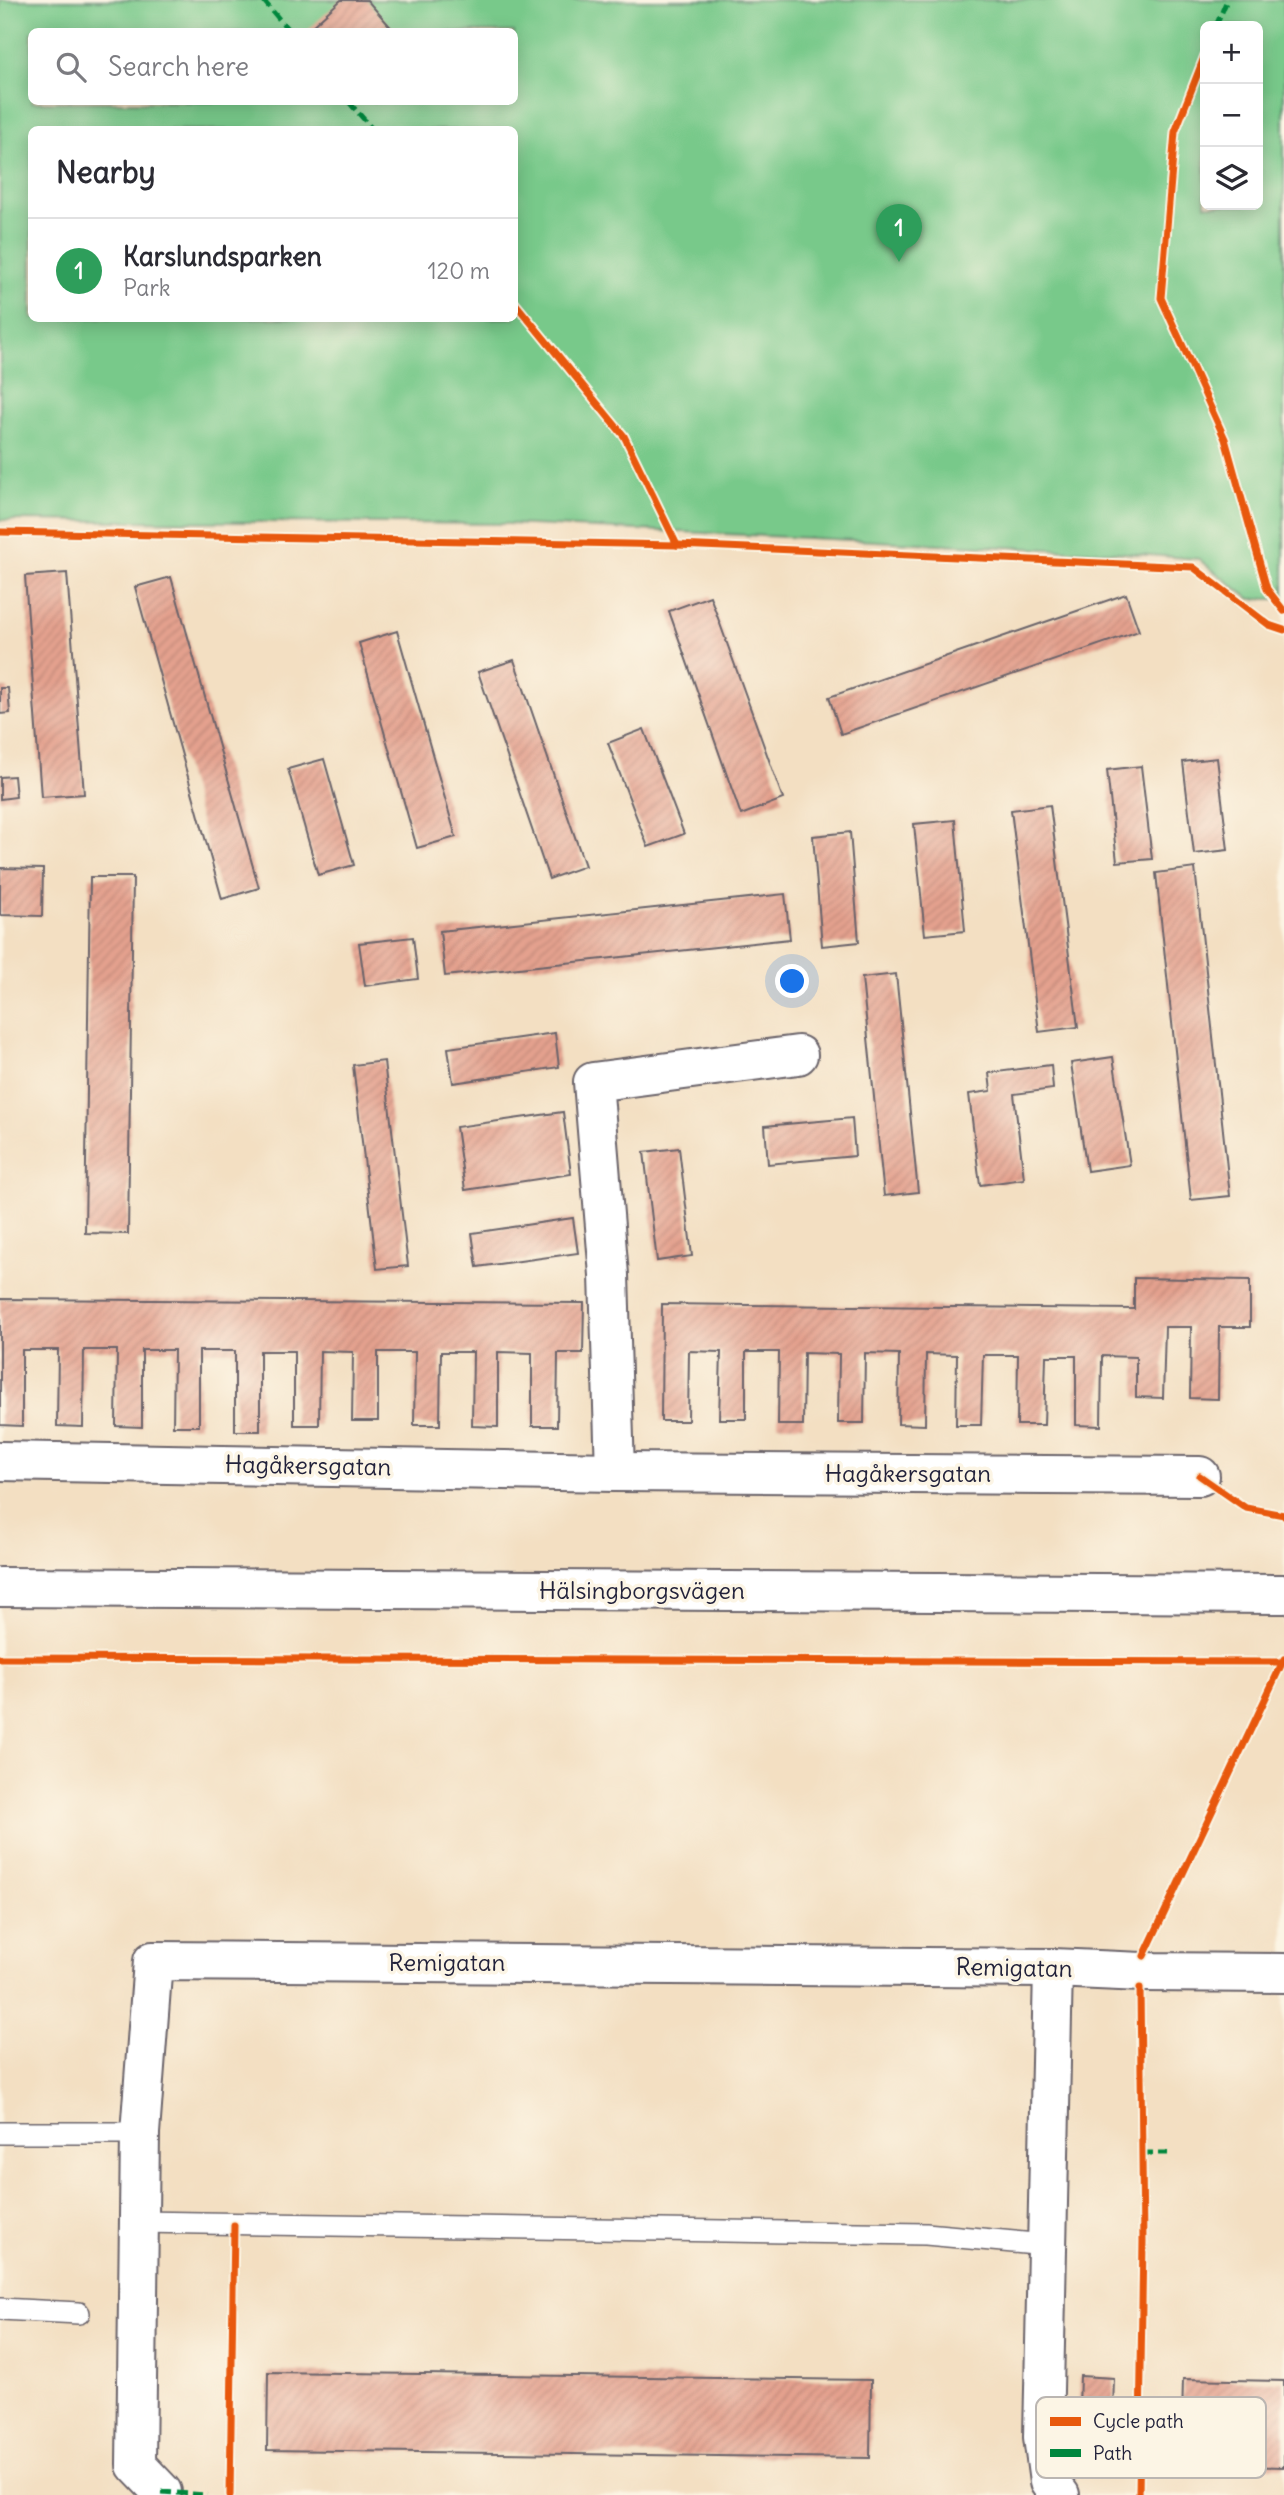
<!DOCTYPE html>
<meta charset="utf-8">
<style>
body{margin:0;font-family:Delius,sans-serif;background:#f7f7f7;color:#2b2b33}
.controls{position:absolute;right:21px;top:21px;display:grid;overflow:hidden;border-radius:10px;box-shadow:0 4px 18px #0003}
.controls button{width:63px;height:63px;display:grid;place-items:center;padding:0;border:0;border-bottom:2px solid #e1e1e2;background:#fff;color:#2b2b33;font:35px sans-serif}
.you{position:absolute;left:793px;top:982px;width:24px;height:24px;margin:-18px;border:5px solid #fff;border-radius:50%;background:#1a73e8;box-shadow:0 0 0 10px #1a73e833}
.badge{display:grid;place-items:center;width:46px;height:46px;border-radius:50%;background:#d1495b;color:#fff;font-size:23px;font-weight:700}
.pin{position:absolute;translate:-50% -58px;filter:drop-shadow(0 2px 4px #0008)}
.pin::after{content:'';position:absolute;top:37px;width:24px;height:21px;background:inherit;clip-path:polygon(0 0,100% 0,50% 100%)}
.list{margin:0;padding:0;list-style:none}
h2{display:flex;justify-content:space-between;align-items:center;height:91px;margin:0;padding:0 28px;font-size:30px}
h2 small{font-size:23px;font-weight:400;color:#7c7c81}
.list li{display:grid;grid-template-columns:46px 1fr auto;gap:21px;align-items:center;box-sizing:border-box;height:105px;padding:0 28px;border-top:2px solid #e1e1e2}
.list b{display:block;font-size:26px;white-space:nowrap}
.list p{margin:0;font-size:23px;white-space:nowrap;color:#7c7c81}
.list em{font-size:23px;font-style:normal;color:#7c7c81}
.icon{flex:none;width:38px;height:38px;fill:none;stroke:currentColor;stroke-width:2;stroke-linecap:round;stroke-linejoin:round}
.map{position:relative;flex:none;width:1284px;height:2495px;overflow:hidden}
.search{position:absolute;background:#fff;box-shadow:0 4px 18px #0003;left:28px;top:28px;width:490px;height:77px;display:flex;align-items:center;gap:18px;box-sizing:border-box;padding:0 24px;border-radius:10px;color:#7c7c81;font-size:26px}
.panel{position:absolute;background:#fff;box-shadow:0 4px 18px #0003;left:28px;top:126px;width:490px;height:196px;border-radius:10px}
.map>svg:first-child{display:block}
.park{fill:#78c98a;stroke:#4d7662;stroke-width:2;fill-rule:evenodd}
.building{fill:url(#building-hatch)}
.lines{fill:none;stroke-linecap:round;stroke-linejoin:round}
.lane-casing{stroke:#6b646a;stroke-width:24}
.street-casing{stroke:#6b646a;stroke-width:42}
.secondary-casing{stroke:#6b646a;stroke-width:42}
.lane{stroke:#fff;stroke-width:21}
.street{stroke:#fff;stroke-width:38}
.secondary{stroke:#fff;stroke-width:38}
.quiet{stroke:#00873e;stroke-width:5;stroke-dasharray:10 5;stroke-linecap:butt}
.cycleway-casing{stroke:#fcf5e5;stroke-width:11}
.cycleway{stroke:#e8590c;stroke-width:7}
.labels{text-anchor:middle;stroke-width:7;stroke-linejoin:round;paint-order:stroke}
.street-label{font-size:24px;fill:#22223b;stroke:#fcf5e5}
.key{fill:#fcf5e5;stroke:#bbb6b2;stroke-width:2}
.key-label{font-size:19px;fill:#22223b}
</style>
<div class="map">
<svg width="1284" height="2495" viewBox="0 0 1284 2495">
<defs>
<pattern id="building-hatch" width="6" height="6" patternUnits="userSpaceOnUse" patternTransform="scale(1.75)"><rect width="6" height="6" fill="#e4a18e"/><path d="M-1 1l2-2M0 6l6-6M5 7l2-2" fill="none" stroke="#c38a7b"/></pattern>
</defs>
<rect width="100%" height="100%" fill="#fcf5e5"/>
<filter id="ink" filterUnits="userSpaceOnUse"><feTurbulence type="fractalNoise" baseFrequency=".0143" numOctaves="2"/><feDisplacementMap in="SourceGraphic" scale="14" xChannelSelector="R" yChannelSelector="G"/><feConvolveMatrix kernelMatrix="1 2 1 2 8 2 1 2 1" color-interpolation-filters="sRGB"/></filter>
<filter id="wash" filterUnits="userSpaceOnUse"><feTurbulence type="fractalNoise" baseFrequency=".00686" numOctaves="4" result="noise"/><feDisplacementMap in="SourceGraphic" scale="28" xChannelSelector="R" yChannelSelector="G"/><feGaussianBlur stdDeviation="1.57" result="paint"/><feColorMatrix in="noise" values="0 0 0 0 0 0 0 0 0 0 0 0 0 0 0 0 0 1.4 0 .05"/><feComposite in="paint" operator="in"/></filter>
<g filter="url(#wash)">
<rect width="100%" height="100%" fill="#f3dfc2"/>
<path class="park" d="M0,0H1284V599H1250L1198,559L1111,552L509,524L0,520ZM1205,26H1258V205H1205ZM32,32H514V102H32ZM32,130H514V318H32Z"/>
<g id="blocks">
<g class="building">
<polygon points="341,0 367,0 395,32 311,32 309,29"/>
<polygon points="67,573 84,794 41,797 25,576"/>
<polygon points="171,577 259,888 222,899 135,587"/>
<polygon points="1126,594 1139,631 841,734 829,697"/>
<polygon points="710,596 783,799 741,815 669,611"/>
<polygon points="397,631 456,837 417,848 359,643"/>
<polygon points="514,660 585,866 549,879 478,672"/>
<polygon points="0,688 8,688 10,713 0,714"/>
<polygon points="644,729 684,834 648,847 608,743"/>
<polygon points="1217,758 1228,850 1194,854 1183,762"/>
<polygon points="324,759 354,865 318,875 288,769"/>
<polygon points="1141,766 1152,859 1117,862 1107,770"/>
<polygon points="14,776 16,797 0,799 0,777"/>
<polygon points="1050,805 1078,1027 1039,1032 1011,810"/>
<polygon points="955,820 965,931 925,935 914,824"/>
<polygon points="850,832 859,942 822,946 813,836"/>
<polygon points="0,868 43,869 42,916 0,915"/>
<polygon points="1195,868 1230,1196 1191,1200 1156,873"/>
<polygon points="90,877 133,877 128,1234 85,1233"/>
<polygon points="785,894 790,939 445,976 440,931"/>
<polygon points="413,937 418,979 365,986 359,943"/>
<polygon points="896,974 918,1192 884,1196 862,978"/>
<polygon points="555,1033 559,1067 453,1083 448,1048"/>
<polygon points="1113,1057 1130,1165 1087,1171 1071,1063"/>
<polygon points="384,1061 408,1266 377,1269 353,1065"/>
<polygon points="1051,1065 1053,1089 1014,1094 1024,1179 980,1185 969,1094 991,1091 989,1073"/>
<polygon points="563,1112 571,1174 465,1190 456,1127"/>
<polygon points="852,1118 855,1156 768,1164 765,1126"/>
<polygon points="679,1148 692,1256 657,1261 644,1152"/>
<polygon points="573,1218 578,1253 477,1267 472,1233"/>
<polygon points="1134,1278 1250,1280 1250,1327 1219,1327 1218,1399 1190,1398 1191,1327 1165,1327 1163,1398 1136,1397 1136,1357 1102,1356 1101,1426 1076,1425 1076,1356 1046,1356 1044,1425 1017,1425 1018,1355 983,1355 981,1425 956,1425 957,1355 926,1354 925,1425 898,1424 899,1354 865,1353 864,1423 838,1423 839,1354 804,1353 803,1425 778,1425 779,1352 746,1352 746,1419 719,1419 721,1352 689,1351 688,1421 661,1421 662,1304 1134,1309"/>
<polygon points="0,1299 584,1303 583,1353 558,1353 557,1426 532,1426 532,1353 498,1352 498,1427 472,1426 473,1352 441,1352 440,1425 414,1425 415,1352 378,1352 378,1421 352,1421 353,1352 320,1351 319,1425 294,1425 294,1351 260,1351 260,1431 235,1431 235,1351 199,1351 199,1426 173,1426 174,1350 142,1350 142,1427 116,1426 117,1350 84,1350 83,1427 57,1426 58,1350 22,1350 22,1426 0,1425"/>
<polygon points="268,2372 871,2380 870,2458 267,2450"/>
<polygon points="1080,2376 1114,2378 1112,2442 1078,2441"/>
<polygon points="1183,2379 1284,2381 1284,2467 1181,2465"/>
</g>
</g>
</g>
<g filter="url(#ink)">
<use href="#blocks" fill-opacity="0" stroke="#6b646a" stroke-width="2"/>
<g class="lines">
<g class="lane-casing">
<g id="lane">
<polyline points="0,2133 140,2133"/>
<polyline points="139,2222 926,2234 1046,2245"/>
<polyline points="0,2309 79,2313"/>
</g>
</g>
<g class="street-casing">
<g id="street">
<polyline points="0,1461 615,1472 1200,1476"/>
<polyline points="615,1472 609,1275 593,1082 798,1055"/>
<polyline points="1053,1968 1043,2437 1049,2482 1060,2495"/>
<polyline points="162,2492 136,2465 140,2133 153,1961 1053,1968 1142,1972 1284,1973"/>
</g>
</g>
<g class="secondary-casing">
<polyline id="secondary" points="0,1587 1284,1594"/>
</g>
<use href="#lane" class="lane"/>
<use href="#street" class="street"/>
<use href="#secondary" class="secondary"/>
<g class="quiet">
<polyline points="263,0 290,32"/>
<polyline points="1216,26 1227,0"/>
<polyline points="349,102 373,130"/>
<polyline points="1143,2153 1170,2153"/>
<polyline points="162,2492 207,2495"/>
</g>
<g class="cycleway-casing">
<g id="cycleway">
<polyline points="1205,55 1175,132 1161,298 1225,439 1267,589 1284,611"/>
<polyline points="514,302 624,436 677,545"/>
<polyline points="0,532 677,545 1193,567 1269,625 1284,630"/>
<polyline points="1200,1476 1246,1508 1284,1515"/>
<polyline points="0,1658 1284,1662"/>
<polyline points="1144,1956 1284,1659"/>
<polyline points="230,2495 234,2225"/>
<polyline points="1139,2495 1143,2241 1140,1988"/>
</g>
</g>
<use href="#cycleway" class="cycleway"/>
</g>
</g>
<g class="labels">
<g class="street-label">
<text transform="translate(308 1466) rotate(1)" y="8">Hagåkersgatan</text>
<text x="908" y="1482">Hagåkersgatan</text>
<text x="642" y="1599">Hälsingborgsvägen</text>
<text x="447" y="1971">Remigatan</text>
<text transform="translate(1014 1968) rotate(1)" y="8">Remigatan</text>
</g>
</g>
<rect x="1036" y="2397" width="230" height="81" rx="10" class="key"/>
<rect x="1050" y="2417" width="31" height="9" fill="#e8590c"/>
<rect x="1050" y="2449" width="31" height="8" fill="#00873e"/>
<g class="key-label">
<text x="1093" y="2428">Cycle path</text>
<text x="1093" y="2460">Path</text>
</g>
</svg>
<div class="controls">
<button>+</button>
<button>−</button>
<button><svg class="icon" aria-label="layers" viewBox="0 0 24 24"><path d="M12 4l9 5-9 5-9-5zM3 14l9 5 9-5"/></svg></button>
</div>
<div class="you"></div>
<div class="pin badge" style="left:899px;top:262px;background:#2e9e5b">1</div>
<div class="search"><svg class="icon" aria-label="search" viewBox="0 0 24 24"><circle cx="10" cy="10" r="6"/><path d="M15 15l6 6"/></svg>Search here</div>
<section class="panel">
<h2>Nearby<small></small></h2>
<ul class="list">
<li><span class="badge" style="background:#2e9e5b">1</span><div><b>Karslundsparken</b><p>Park</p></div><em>120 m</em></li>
</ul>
</section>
</div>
